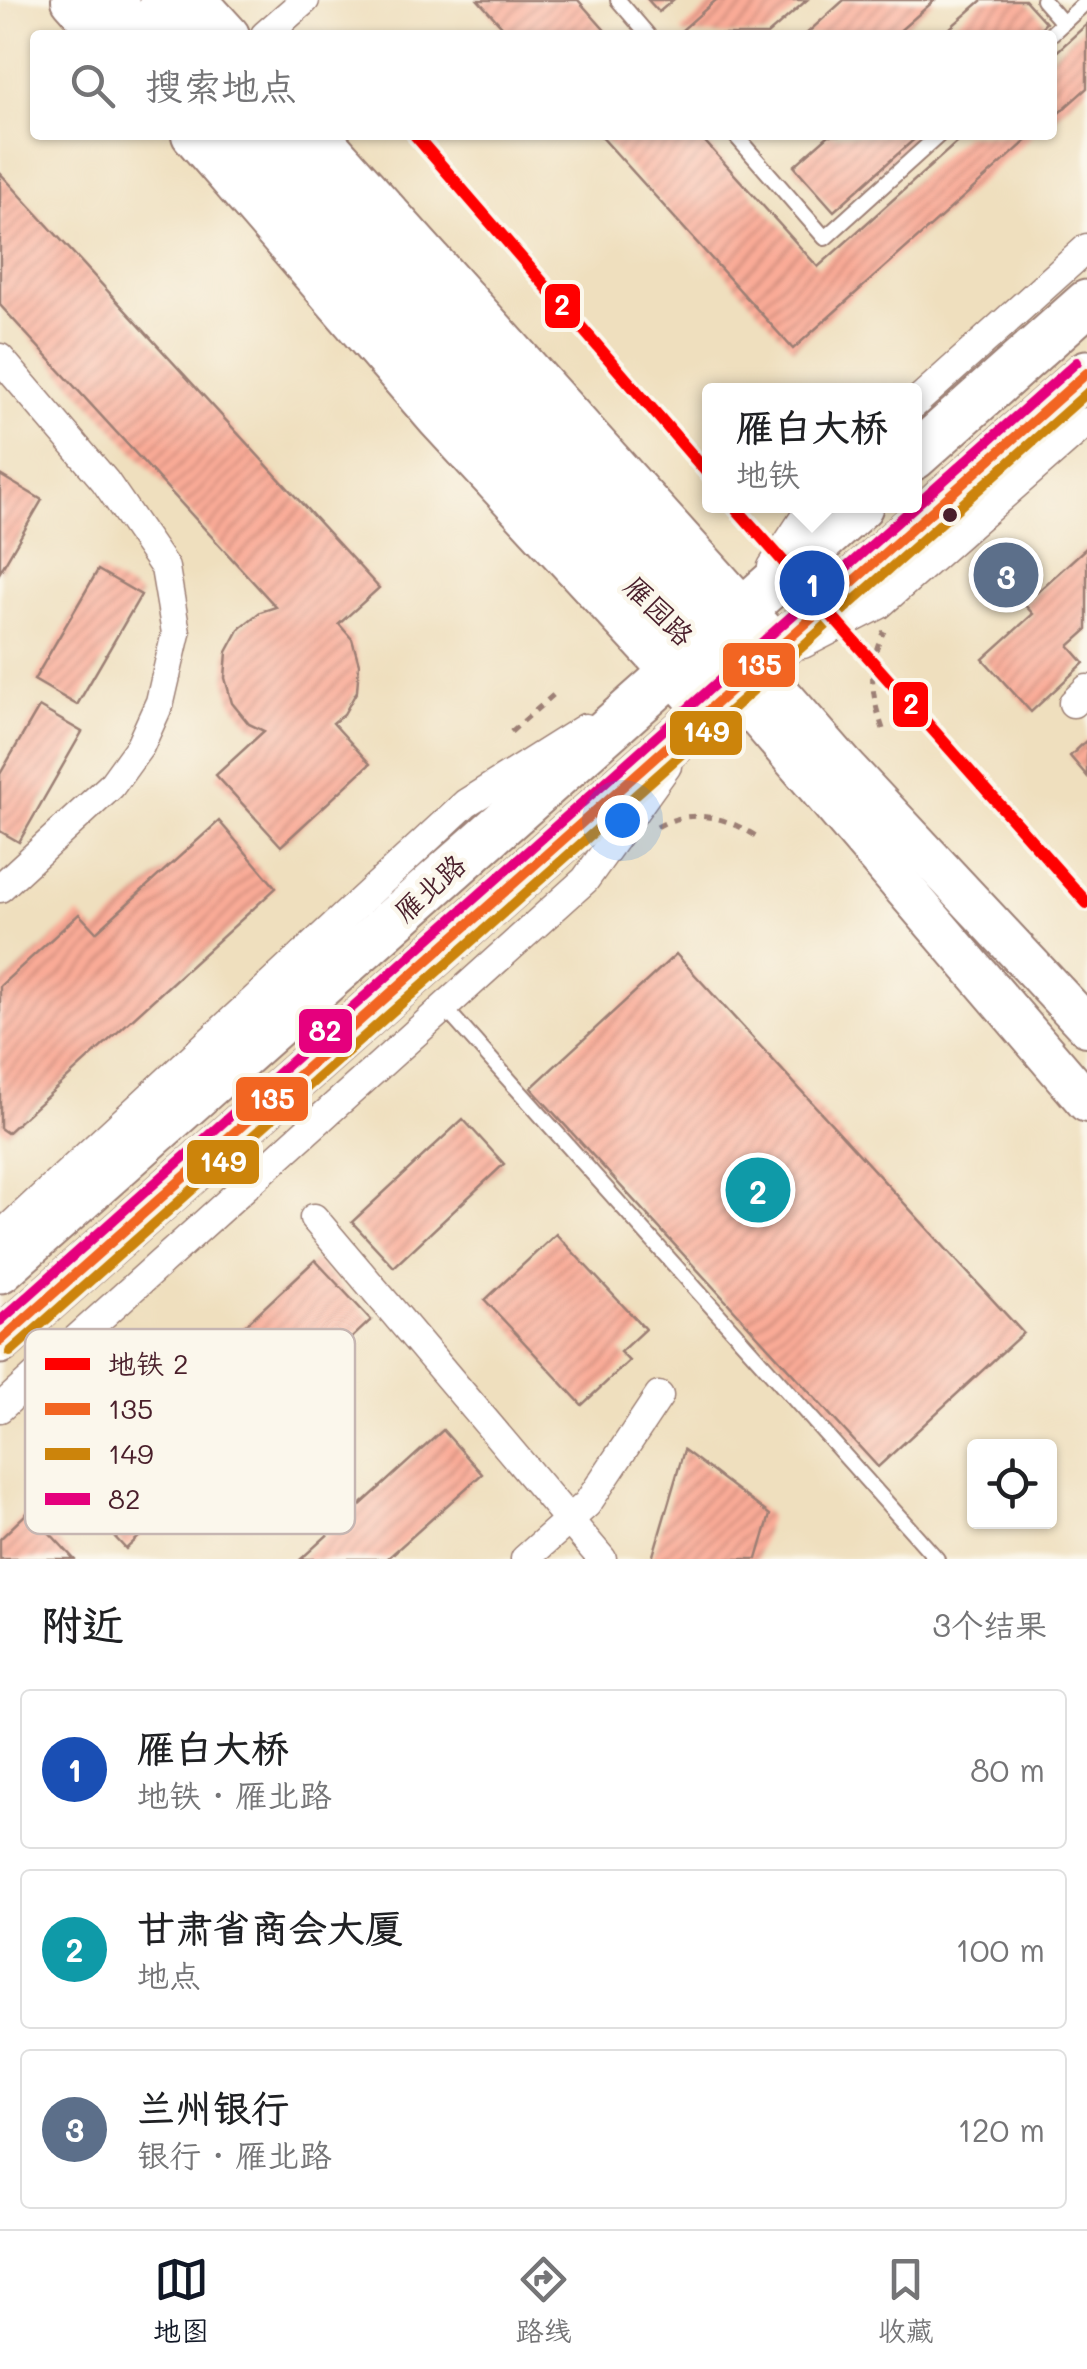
<!DOCTYPE html>
<html lang="zh">
<meta charset="utf-8">
<style>
body{margin:0;font-family:Mali,"LXGW WenKai TC",sans-serif;background:#f6f6f6;color:#202124}
.controls{position:absolute;right:30px;bottom:30px;display:grid;overflow:hidden;border-radius:10px;box-shadow:0 2px 8px #0004}
.controls button{width:90px;height:90px;display:grid;place-items:center;padding:0;border:0;border-bottom:2px solid #e0e0e0;background:#fff;color:#202124;font:50px sans-serif}
.you{position:absolute;left:622px;top:820px;width:35px;height:35px;margin:-25px;border:8px solid #fff;border-radius:50%;background:#1a73e8;box-shadow:0 0 0 15px #1a73e833}
.badge{display:grid;place-items:center;width:65px;height:65px;border-radius:50%;background:#111827;color:#fff;font-size:32px;font-weight:700}
.pin{position:absolute;translate:-50% -50%;border:5px solid #fff;box-shadow:0 2px 10px #0006}
.popup{position:absolute;left:702px;top:383px;width:220px;height:130px;box-sizing:border-box;display:grid;place-content:center;border-radius:10px;background:#fff;filter:drop-shadow(0 2px 8px #0005);font-size:32px;white-space:nowrap;color:#757577}
.popup b{font-size:38px;color:#202124}
.popup::after{content:'';position:absolute;left:50%;top:100%;margin-left:-20px;border:20px solid transparent;border-top-color:#fff}
.list{margin:0;padding:0;list-style:none}
h2{display:flex;justify-content:space-between;align-items:center;height:130px;margin:0;padding:0 40px;font-size:42px}
h2 small{font-size:32px;font-weight:400;color:#757577}
.list li{display:grid;grid-template-columns:65px 1fr auto;gap:30px;align-items:center;box-sizing:border-box;height:160px;margin:0 20px 20px;padding:0 20px;border:2px solid #e0e0e0;border-radius:10px}
.list b{display:block;font-size:38px;white-space:nowrap}
.list p{margin:0;font-size:32px;white-space:nowrap;color:#757577}
.list em{font-size:32px;font-style:normal;color:#757577}
.icon{flex:none;width:55px;height:55px;fill:none;stroke:currentColor;stroke-width:2;stroke-linecap:round;stroke-linejoin:round}
.map{position:relative;flex:none;width:1087px;height:1559px;overflow:hidden}
.search{position:absolute;background:#fff;box-shadow:0 2px 8px #0004;left:30px;right:30px;top:30px;height:110px;display:flex;align-items:center;gap:25px;box-sizing:border-box;padding:0 35px;border-radius:10px;color:#757577;font-size:38px}
.sheet{height:670px;background:#fff}
nav{display:flex;justify-content:space-around;align-items:center;box-sizing:border-box;height:140px;border-top:2px solid #e0e0e0;background:#fff;font-size:28px;color:#757577}
nav a{display:grid;justify-items:center;gap:5px}
nav .on{color:#111827}
.map>svg:first-child{display:block}
.building{fill:url(#building-hatch)}
.lines{fill:none;stroke-linecap:round;stroke-linejoin:round}
.service-casing{stroke:#9c7f74;stroke-width:18}
.minor-casing{stroke:#9c7f74;stroke-width:31}
.secondary-casing{stroke:#9c7f74;stroke-width:44}
.primary-casing{stroke:#9c7f74;stroke-width:49}
.path{stroke:#9c7f74;stroke-width:5;stroke-dasharray:8 8;stroke-linecap:butt}
.service{stroke:#fff;stroke-width:14}
.minor{stroke:#fff;stroke-width:28}
.secondary{stroke:#fff;stroke-width:40}
.primary{stroke:#fff;stroke-width:45}
.bus-1-casing{stroke:#fbf7ec;stroke-width:18}
.bus-2-casing{stroke:#fbf7ec;stroke-width:18}
.bus-3-casing{stroke:#fbf7ec;stroke-width:18}
.bus-1{stroke:#f26522;stroke-width:10}
.bus-2{stroke:#cc840b;stroke-width:10}
.bus-3{stroke:#e5007d;stroke-width:10}
.metro-1-casing{stroke:#fbf7ec;stroke-width:20}
.metro-1{stroke:#f00;stroke-width:12}
.bus-dot{fill:#4a1f2b;stroke:#fbf7ec;stroke-width:4}
.labels{text-anchor:middle;stroke-width:9;stroke-linejoin:round;paint-order:stroke}
.street-label{font-size:28px;fill:#4a1f2b;stroke:#fbf7ec}
.key{fill:#fbf7ec;stroke:#c6b6b2;stroke-width:2.5}
.key-label{font-size:28px;fill:#4a1f2b}
.line-badge{stroke:#fbf7ec;stroke-width:4}
.badge-label{font-size:28px;text-anchor:middle;font-weight:bold;fill:#fff}
</style>
<div class="map">
<svg width="1087" height="1559" viewBox="0 0 1087 1559">
<defs>
<pattern id="building-hatch" width="6" height="6" patternUnits="userSpaceOnUse" patternTransform="scale(2.5)"><rect width="6" height="6" fill="#faab97"/><path d="M-1 1l2-2M0 6l6-6M5 7l2-2" fill="none" stroke="#cc8b7b"/></pattern>
</defs>
<rect width="100%" height="100%" fill="#fbf7ec"/>
<filter id="ink" filterUnits="userSpaceOnUse"><feTurbulence type="fractalNoise" baseFrequency=".01" numOctaves="2"/><feDisplacementMap in="SourceGraphic" scale="20" xChannelSelector="R" yChannelSelector="G"/><feConvolveMatrix kernelMatrix="1 2 1 2 8 2 1 2 1" color-interpolation-filters="sRGB"/></filter>
<filter id="wash" filterUnits="userSpaceOnUse"><feTurbulence type="fractalNoise" baseFrequency=".0048" numOctaves="4" result="noise"/><feDisplacementMap in="SourceGraphic" scale="40" xChannelSelector="R" yChannelSelector="G"/><feGaussianBlur stdDeviation="2.25" result="paint"/><feColorMatrix in="noise" values="0 0 0 0 0 0 0 0 0 0 0 0 0 0 0 0 0 1.4 0 .05"/><feComposite in="paint" operator="in"/></filter>
<g filter="url(#wash)">
<rect width="100%" height="100%" fill="#efdfbe"/>
<g id="blocks">
<g class="building">
<polygon points="478,0 578,0 609,35 510,35"/>
<polygon points="648,0 673,0 659,12"/>
<polygon points="716,0 807,0 767,35 685,35 681,31"/>
<polygon points="844,0 935,0 895,35 805,35"/>
<polygon points="982,0 1025,0 1046,23 1033,35 942,35"/>
<polygon points="1087,24 1087,88 1052,119 1052,56"/>
<polygon points="600,135 699,135 818,267 965,135 1033,135 793,349"/>
<polygon points="829,135 919,135 834,211 794,166"/>
<polygon points="0,173 379,588 339,624 352,639 359,664 357,691 344,714 333,723 370,764 281,846 216,775 264,731 249,724 232,703 225,678 227,652 240,628 260,612 276,607 0,305"/>
<polygon points="0,475 42,500 0,572"/>
<polygon points="1087,547 1087,630 1069,646 1084,663 1031,712 983,659 1033,614 1024,604"/>
<polygon points="98,570 141,595 77,705 34,680"/>
<polygon points="39,707 82,732 19,842 0,831 0,774"/>
<polygon points="1087,740 1087,776 1070,756"/>
<polygon points="219,821 276,888 7,1133 0,1128 0,986 79,914 96,932"/>
<polygon points="676,954 1023,1333 878,1467 531,1088"/>
<polygon points="463,1119 504,1164 394,1267 352,1222"/>
<polygon points="556,1234 645,1329 620,1352 629,1361 582,1405 485,1300"/>
<polygon points="315,1260 371,1320 126,1549 70,1489"/>
<polygon points="443,1430 482,1474 387,1559 301,1559"/>
<polygon points="684,1450 770,1515 757,1559 652,1559"/>
<polygon points="29,1511 74,1559 0,1559 0,1539"/>
</g>
</g>
</g>
<g filter="url(#ink)">
<use href="#blocks" fill-opacity="0" stroke="#9c7f74" stroke-width="2.5"/>
<g class="lines">
<g class="service-casing">
<g id="service">
<polyline points="618,0 648,35"/>
<polyline points="1043,0 1063,23"/>
<polyline points="1050,35 1087,1"/>
<polyline points="735,135 825,238 939,135"/>
<polyline points="444,1007 937,1559"/>
</g>
</g>
<g class="minor-casing">
<g id="minor">
<polyline points="265,35 305,0"/>
<polyline points="0,358 105,481 165,568 176,633 160,702 140,746 111,786 0,888"/>
<polyline points="914,404 1087,248"/>
<polyline points="772,567 812,506"/>
<polyline points="803,644 879,605 1087,422"/>
<polyline points="1073,703 1087,689"/>
<polyline points="314,1218 602,1559"/>
<polyline points="0,1236 466,803 585,728"/>
<polyline points="0,1408 585,880 667,766"/>
<polyline points="525,1559 587,1504 659,1396"/>
</g>
</g>
<g class="secondary-casing">
<g id="secondary">
<polyline points="72,0 103,35"/>
<polyline points="197,0 229,35"/>
<polyline points="192,135 438,420 707,711"/>
<polyline points="319,135 779,648"/>
<polyline points="723,628 843,765 1087,1026"/>
<polyline points="733,688 1087,1102"/>
</g>
</g>
<g class="primary-casing">
<g id="primary">
<polyline points="109,0 140,35"/>
<polyline points="162,0 193,35"/>
<polyline points="229,135 604,557 716,669"/>
<polyline points="282,135 632,534 723,628"/>
<polyline points="914,457 1087,303"/>
<polyline points="0,1270 860,506"/>
<polyline points="0,1341 1087,373"/>
</g>
</g>
<g class="path">
<polyline points="768,506 769,506"/>
<path d="M883,729C871,695 867,664 884,631"/>
<polyline points="511,732 559,690"/>
<path d="M657,827C691,808 724,816 756,836"/>
</g>
<use href="#service" class="service"/>
<use href="#minor" class="minor"/>
<use href="#secondary" class="secondary"/>
<use href="#primary" class="primary"/>
<g class="bus-1-casing">
<polyline id="bus-1" points="0,1341 1087,373"/>
</g>
<g class="bus-2-casing">
<polyline id="bus-2" points="10,1352 1087,393"/>
</g>
<g class="bus-3-casing">
<polyline id="bus-3" points="0,1321 1077,362"/>
</g>
<use href="#bus-1" class="bus-1"/>
<use href="#bus-2" class="bus-2"/>
<use href="#bus-3" class="bus-3"/>
<g class="metro-1-casing">
<g id="metro-1">
<polyline points="415,135 710,476"/>
<polyline points="734,506 1087,903"/>
</g>
</g>
<use href="#metro-1" class="metro-1"/>
</g>
</g>
<circle class="bus-dot" cx="950" cy="515" r="9"/>
<g class="labels">
<g class="street-label">
<text transform="translate(659 611) rotate(45)" y="10">雁园路</text>
<text transform="translate(430 888) rotate(-42)" y="10">雁北路</text>
</g>
</g>
<rect x="25" y="1329" width="330" height="205" rx="15" class="key"/>
<rect x="45" y="1358" width="45" height="12" fill="#f00"/>
<rect x="45" y="1403" width="45" height="12" fill="#f26522"/>
<rect x="45" y="1448" width="45" height="12" fill="#cc840b"/>
<rect x="45" y="1493" width="45" height="12" fill="#e5007d"/>
<g class="key-label">
<text x="108" y="1374">地铁 2</text>
<text x="108" y="1419">135</text>
<text x="108" y="1464">149</text>
<text x="108" y="1509">82</text>
</g>
<g class="line-badge">
<rect x="543" y="282" width="39" height="48" rx="10" fill="#f00"/>
<rect x="721" y="641" width="76" height="48" rx="10" fill="#f26522"/>
<rect x="891" y="680" width="39" height="49" rx="10" fill="#f00"/>
<rect x="668" y="709" width="76" height="48" rx="10" fill="#cc840b"/>
<rect x="297" y="1007" width="57" height="48" rx="10" fill="#e5007d"/>
<rect x="234" y="1075" width="76" height="48" rx="10" fill="#f26522"/>
<rect x="185" y="1138" width="76" height="48" rx="10" fill="#cc840b"/>
</g>
<g class="badge-label">
<text x="562" y="315">2</text>
<text x="759" y="675">135</text>
<text x="911" y="714">2</text>
<text x="706" y="742">149</text>
<text x="325" y="1041">82</text>
<text x="272" y="1109">135</text>
<text x="223" y="1172">149</text>
</g>
</svg>
<div class="controls">
<button><svg class="icon" aria-label="locate" viewBox="0 0 24 24"><circle cx="12" cy="12" r="6"/><path d="M12 2v4M12 18v4M2 12h4M18 12h4"/></svg></button>
</div>
<div class="you"></div>
<div class="pin badge" style="left:812px;top:583px;background:#1a4fb4">1</div>
<div class="popup"><b>雁白大桥</b>地铁</div>
<div class="pin badge" style="left:758px;top:1190px;background:#0f9aa8">2</div>
<div class="pin badge" style="left:1006px;top:575px;background:#5c6f8a">3</div>
<div class="search"><svg class="icon" aria-label="search" viewBox="0 0 24 24"><circle cx="10" cy="10" r="6"/><path d="M15 15l6 6"/></svg>搜索地点</div>
</div>
<section class="sheet">
<h2>附近<small>3个结果</small></h2>
<ul class="list">
<li><span class="badge" style="background:#1a4fb4">1</span><div><b>雁白大桥</b><p>地铁 · 雁北路</p></div><em>80 m</em></li>
<li><span class="badge" style="background:#0f9aa8">2</span><div><b>甘肃省商会大厦</b><p>地点</p></div><em>100 m</em></li>
<li><span class="badge" style="background:#5c6f8a">3</span><div><b>兰州银行</b><p>银行 · 雁北路</p></div><em>120 m</em></li>
</ul>
</section>
<nav>
<a class="on"><svg class="icon" aria-label="map" viewBox="0 0 24 24"><path d="M3 6l6-2 6 2 6-2v14l-6 2-6-2-6 2zM9 4v14M15 6v14"/></svg>地图</a>
<a><svg class="icon" aria-label="directions" viewBox="0 0 24 24"><path d="M12 3l9 9-9 9-9-9zM9 14v-3h6M13 9l2 2-2 2"/></svg>路线</a>
<a><svg class="icon" aria-label="saved" viewBox="0 0 24 24"><path d="M7 4h10v16l-5-4-5 4z"/></svg>收藏</a>
</nav>
